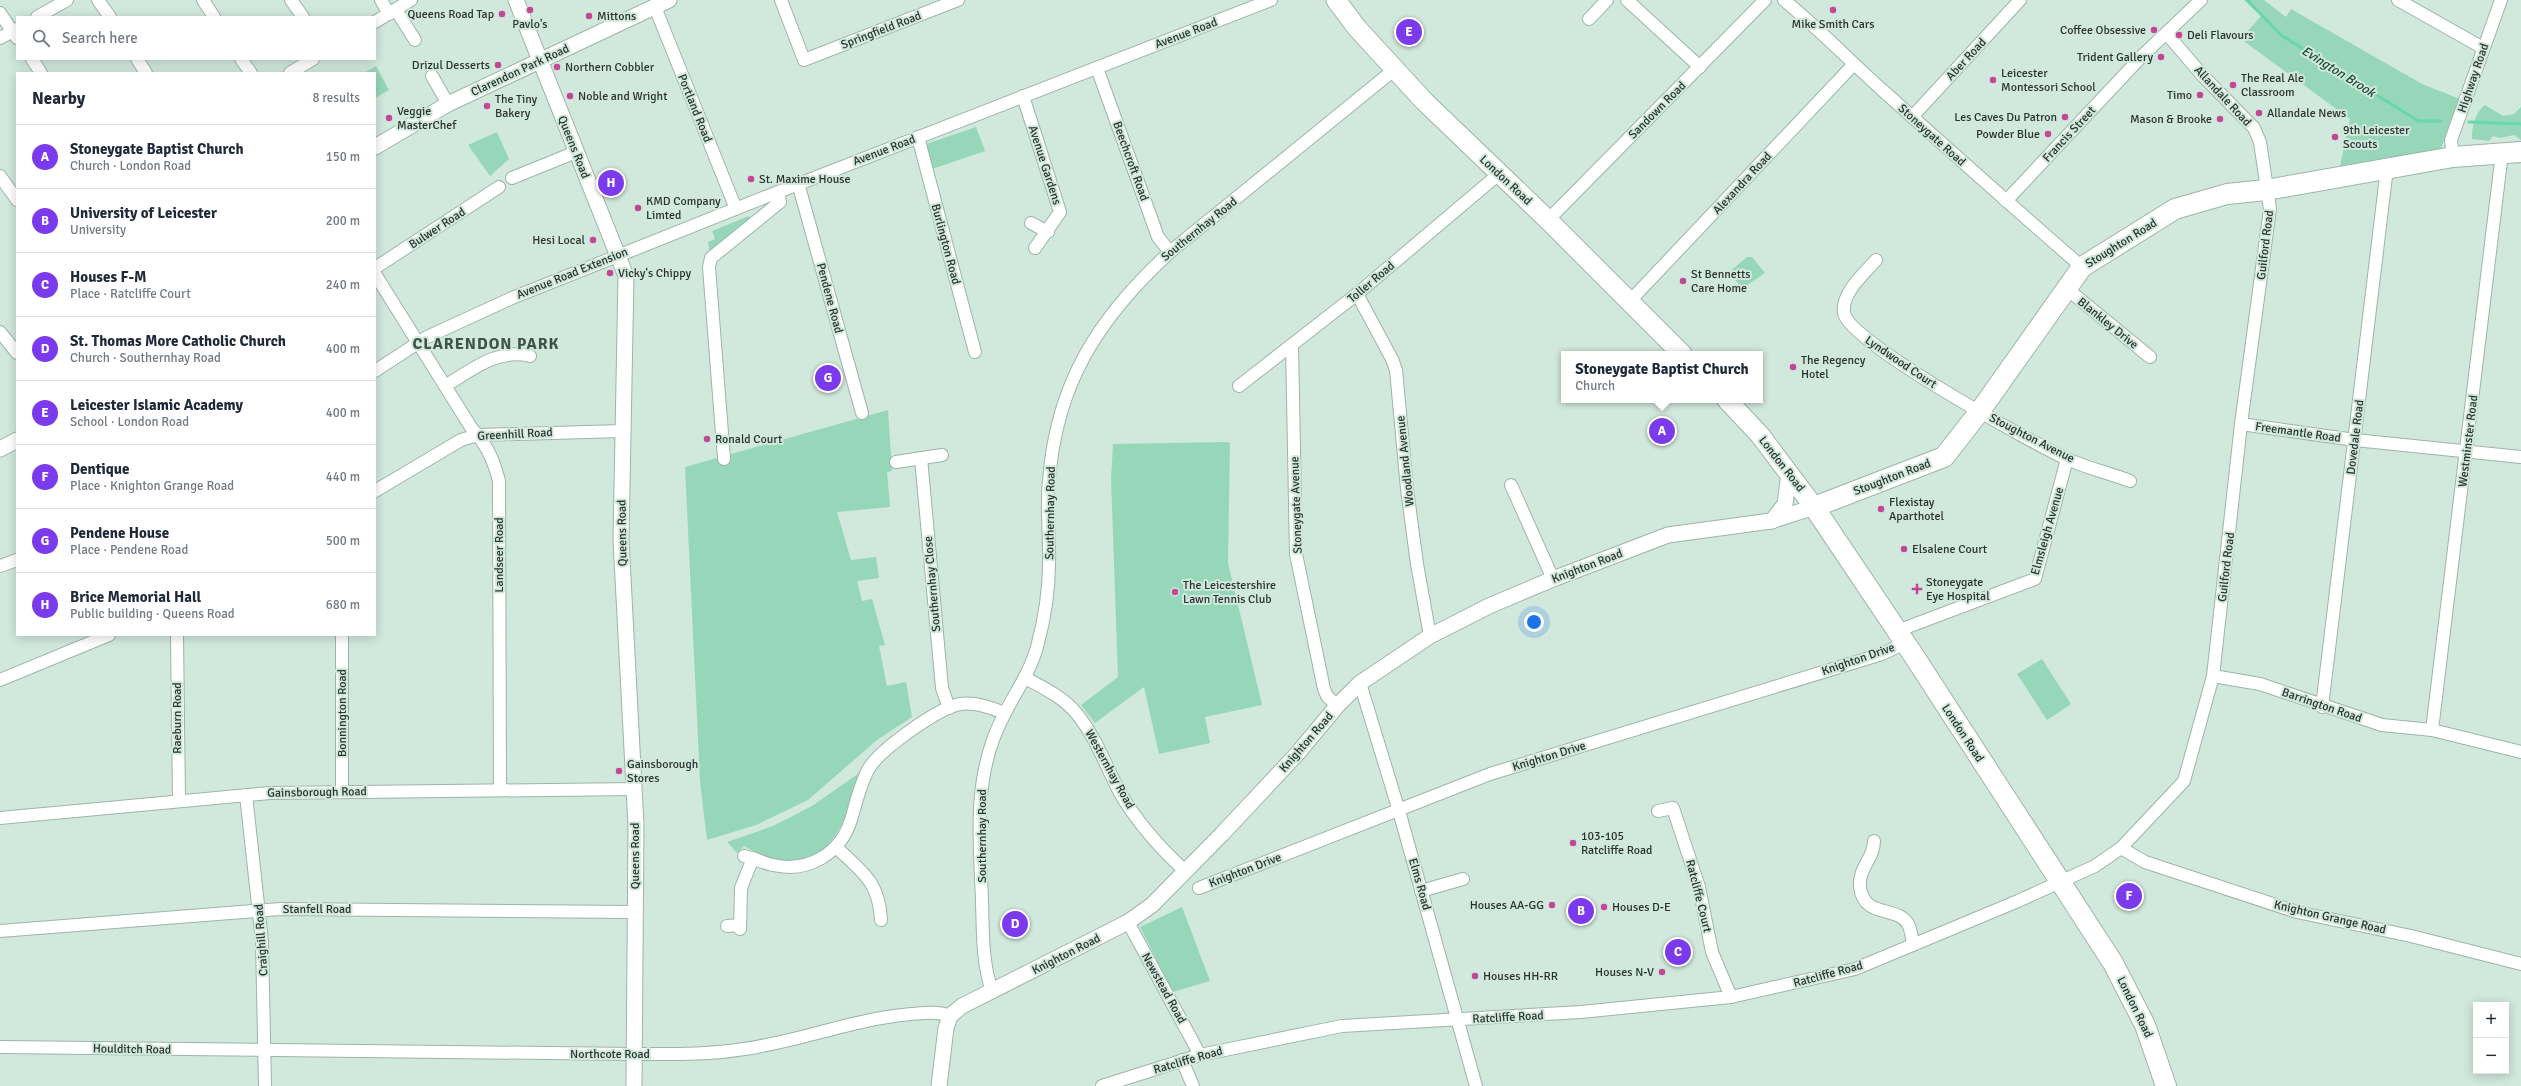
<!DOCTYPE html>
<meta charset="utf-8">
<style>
body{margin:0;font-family:Signika,sans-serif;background:#f6f6f7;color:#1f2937}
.controls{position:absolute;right:12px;bottom:12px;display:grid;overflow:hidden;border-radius:0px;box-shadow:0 2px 10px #0003}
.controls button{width:36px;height:36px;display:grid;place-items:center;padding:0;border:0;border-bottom:1px solid #e0e1e3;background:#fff;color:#1f2937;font:20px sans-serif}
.you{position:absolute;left:1534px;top:622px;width:14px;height:14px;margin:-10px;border:3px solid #fff;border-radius:50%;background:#1a73e8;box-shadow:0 0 0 6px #1a73e833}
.badge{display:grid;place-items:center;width:26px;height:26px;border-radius:50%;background:#7c3aed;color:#fff;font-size:13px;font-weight:700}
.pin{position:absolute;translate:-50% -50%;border:2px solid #fff;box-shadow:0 1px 4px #0006}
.popup{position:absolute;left:1561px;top:351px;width:202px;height:52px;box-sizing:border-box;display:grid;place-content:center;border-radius:0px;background:#fff;filter:drop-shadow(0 1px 3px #0005);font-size:13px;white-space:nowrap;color:#747a83}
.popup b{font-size:15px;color:#1f2937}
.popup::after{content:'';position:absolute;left:50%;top:100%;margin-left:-8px;border:8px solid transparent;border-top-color:#fff}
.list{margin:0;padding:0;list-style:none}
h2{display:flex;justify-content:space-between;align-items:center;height:52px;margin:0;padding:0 16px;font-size:17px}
h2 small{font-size:13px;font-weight:400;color:#747a83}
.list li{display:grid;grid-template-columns:26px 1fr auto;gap:12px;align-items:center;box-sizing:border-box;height:64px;padding:0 16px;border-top:1px solid #e0e1e3}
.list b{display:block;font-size:15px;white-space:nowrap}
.list p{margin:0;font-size:13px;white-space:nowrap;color:#747a83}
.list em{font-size:13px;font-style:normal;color:#747a83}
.icon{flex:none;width:22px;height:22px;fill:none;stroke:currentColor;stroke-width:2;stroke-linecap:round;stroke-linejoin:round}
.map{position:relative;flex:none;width:2521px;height:1086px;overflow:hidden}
.search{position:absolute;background:#fff;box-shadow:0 2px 10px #0003;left:16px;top:16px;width:360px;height:44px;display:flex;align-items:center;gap:10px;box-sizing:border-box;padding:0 14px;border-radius:0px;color:#747a83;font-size:15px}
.panel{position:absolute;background:#fff;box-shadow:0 2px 10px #0003;left:16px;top:72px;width:360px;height:564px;border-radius:0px}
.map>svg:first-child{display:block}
.green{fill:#96d7ba}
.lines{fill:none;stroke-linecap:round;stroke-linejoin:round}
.stream{stroke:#68d7ab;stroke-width:3}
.minor-casing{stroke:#9eb4aa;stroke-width:14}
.tertiary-casing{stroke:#9eb4aa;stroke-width:17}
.primary-casing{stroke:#9eb4aa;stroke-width:21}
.trunk-casing{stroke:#9eb4aa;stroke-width:22}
.minor{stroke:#fff;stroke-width:12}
.tertiary{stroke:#fff;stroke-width:15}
.primary{stroke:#fff;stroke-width:19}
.trunk{stroke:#fff;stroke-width:20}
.poi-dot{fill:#c44796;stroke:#d1e8dd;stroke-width:1.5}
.labels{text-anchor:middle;stroke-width:4;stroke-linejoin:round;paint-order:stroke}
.poi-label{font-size:12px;fill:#2a332f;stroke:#d1e8dd;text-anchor:start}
.street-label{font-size:12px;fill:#2a332f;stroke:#d1e8dd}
.water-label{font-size:13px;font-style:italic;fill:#1b4a38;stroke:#d1e8dd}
.district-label{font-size:16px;font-weight:bold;letter-spacing:1px;fill:#40534a;stroke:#d1e8dd}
</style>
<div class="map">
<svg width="2521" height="1086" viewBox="0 0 2521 1086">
<rect width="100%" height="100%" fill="#d1e8dd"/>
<g class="green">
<polygon points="2244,0 2264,0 2286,17 2291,9 2422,84 2460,99 2440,151 2340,166 2350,119 2241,39 2261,16"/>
<polygon points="376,66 389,90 375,98 375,73 364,73"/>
<path d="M2485,105L2503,116L2514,114L2521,107V140L2514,135L2500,138L2493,136L2489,141L2472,139C2471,129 2476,111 2485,105Z"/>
<polygon points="976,127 985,151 932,169 923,145"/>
<polygon points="497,132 509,159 490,176 468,145"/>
<polygon points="749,216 750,220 710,253 708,242 715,239 712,231"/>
<polygon points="1747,257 1752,257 1765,273 1743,288 1728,273"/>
<polygon points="888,410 892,471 887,472 890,507 837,512 851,560 876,557 879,578 857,581 862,601 872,599 885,645 879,646 887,686 906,682 912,717 877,740 808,800 756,825 707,840 700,781 685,467"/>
<polygon points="1226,442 1230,443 1228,563 1262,705 1205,717 1210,743 1159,754 1144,687 1095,723 1081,705 1118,677 1111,479 1113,444"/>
<polygon points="2042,659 2071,704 2047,720 2017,674"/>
<path d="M862,771C849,807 837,862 789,861C785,861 778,862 774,861C764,858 754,851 744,846L737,853L727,842L773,826L812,806Z"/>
<polygon points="1182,907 1210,981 1173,992 1140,927"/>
</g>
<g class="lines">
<g class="stream">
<polyline points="2247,0 2281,35 2418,121 2441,121"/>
<polyline points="2469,122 2521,124"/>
</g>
<g class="minor-casing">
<g id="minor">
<polyline points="98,0 110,17"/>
<polyline points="203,0 214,17"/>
<polyline points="291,0 303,17"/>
<polyline points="381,0 389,14"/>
<polyline points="781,0 804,60 958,0"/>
<polyline points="1627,0 1700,67"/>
<path d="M1784,0C1818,28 1848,59 1880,88C1947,148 2014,208 2082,267"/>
<polyline points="2398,0 2483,48"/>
<polyline points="655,7 736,209"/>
<polyline points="396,10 415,40"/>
<polyline points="0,13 17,38"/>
<polyline points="37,17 67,0"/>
<polyline points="1589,19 1607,0"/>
<polyline points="375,22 411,0"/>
<polyline points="0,38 17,29"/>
<polyline points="32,59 41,73"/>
<polyline points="137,59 146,73"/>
<polyline points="241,59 251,73"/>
<polyline points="1097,68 1158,237 1170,252"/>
<polyline points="290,73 313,59"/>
<polyline points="432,76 448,104"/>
<polyline points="1023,96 1060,212 1035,248"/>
<polyline points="1912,117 2020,0"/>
<polyline points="918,137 975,352"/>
<polyline points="2453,157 2451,140 2501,0"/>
<polyline points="0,176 17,200"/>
<polyline points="512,178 576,152"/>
<polyline points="798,183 862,413"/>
<polyline points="2006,201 2143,55 2201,0"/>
<polyline points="1548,220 1765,0"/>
<polyline points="1031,223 1048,232"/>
<path d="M1876,260C1864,274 1841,293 1844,313C1848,342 2033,443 2067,459C2087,468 2109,473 2130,481"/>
<polyline points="375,268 499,187"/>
<path d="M375,274L472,429C487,444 494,461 499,481L500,790"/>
<polyline points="2066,288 2150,357"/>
<polyline points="1357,294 1392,359 1396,370 1407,489 1417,564 1430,636"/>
<polyline points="1630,301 1854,64"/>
<polyline points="0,332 17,353"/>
<polyline points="1292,345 1296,554 1324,689 1327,696 1337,706"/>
<polyline points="375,371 427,337 512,298 778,192"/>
<path d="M445,386C472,370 497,348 530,356"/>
<polyline points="1239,386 1357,294 1500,173"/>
<polyline points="2241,424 2355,440 2521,457"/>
<polyline points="921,458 942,688 949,708"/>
<polyline points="724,459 709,267 711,258 780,202 778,192 1271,0"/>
<polyline points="896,462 942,455"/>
<polyline points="1511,485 1553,579"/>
<polyline points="375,491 461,440 478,435 622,431"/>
<polyline points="0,566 17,560"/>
<polyline points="1897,631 2035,579 2067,459"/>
<polyline points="177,635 179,801"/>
<polyline points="2213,676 2260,684 2382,725 2432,730 2521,752"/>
<path d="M1025,678C1044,688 1063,697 1077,714C1095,736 1106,766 1119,791C1136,821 1160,848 1185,871"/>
<polyline points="0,680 109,635"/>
<polyline points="1360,683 1399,811 1476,1086"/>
<polyline points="2322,707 2387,168"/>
<polyline points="2432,730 2502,153"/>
<polyline points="342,791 342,635"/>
<polyline points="246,795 262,941 265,1086"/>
<polyline points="1658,811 1673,808 1699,887 1712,952 1731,997"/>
<polyline points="0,818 270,793 635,789"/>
<path d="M1874,841C1874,859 1858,868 1860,887C1864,919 1897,905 1908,924C1911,929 1912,938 1913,945"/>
<path d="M836,847C862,872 879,881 881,920"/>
<polyline points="2121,848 2145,862 2297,912 2411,936 2521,964"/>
<path d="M744,856C754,858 763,863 773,865C808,873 840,854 851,820C856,803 860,784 869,768C881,749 938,708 960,704C975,702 990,707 1004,713"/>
<polyline points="1199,888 1490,774 1882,654 1905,643"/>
<polyline points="1421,891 1463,879"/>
<polyline points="1128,922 1200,1055"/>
<polyline points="727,926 740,925"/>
<polyline points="740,929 741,888 753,858"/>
<polyline points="0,931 280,909 635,912"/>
<path d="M992,991C982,962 983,932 982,901C980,847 974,792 993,740C1004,707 1028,680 1037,647C1044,621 1049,592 1049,564C1050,537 1046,509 1049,481C1056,383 1099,317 1170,252L1395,69"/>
<path d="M0,1047L634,1054C671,1054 708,1055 744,1049C801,1041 853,1019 911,1014C924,1013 938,1011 950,1016"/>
<polyline points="1182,1060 1193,1086"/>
<polyline points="1102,1086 1200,1055 1342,1026 1581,1012 1731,997 1855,969 2018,901 2095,866 2121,848 2184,781 2213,676 2241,424 2270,209 2260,142 2254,128 2203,76 2167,34"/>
</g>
</g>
<g class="tertiary-casing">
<g id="tertiary">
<polyline points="516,0 626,276 621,540 636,825 634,1086"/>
<polyline points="375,147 448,104 669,0"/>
<polyline points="0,449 17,440"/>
<polyline points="1772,521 1785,504 1789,473"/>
<polyline points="939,1086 946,1028 950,1016 962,1006 1128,922 1152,905 1222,834 1297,754 1337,706 1360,683 1430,636 1489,606 1553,579 1668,535 1771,521 1814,507"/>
</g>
</g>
<g class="primary-casing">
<g id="primary">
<polyline points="1336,0 1357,28 1424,101 1548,220 1682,354"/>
<polyline points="1727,400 1760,435 1814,507"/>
</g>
</g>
<g class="trunk-casing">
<polyline id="trunk" points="2166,1086 2145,1025 2113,963 1914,656 1814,507 1944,457 1980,411 2082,267 2175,209 2227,194 2266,190 2453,157 2521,152"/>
</g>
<use href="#minor" class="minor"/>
<use href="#tertiary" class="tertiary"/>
<use href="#primary" class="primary"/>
<use href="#trunk" class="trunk"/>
</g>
<g class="poi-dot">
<circle cx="530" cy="10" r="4"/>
<circle cx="1833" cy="10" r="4"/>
<circle cx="502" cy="14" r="4"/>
<circle cx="589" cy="16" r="4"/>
<circle cx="2154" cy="30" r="4"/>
<circle cx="2179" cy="35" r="4"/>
<circle cx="2161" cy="57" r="4"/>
<circle cx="498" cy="65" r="4"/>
<circle cx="557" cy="67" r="4"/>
<circle cx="1993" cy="80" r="4"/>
<circle cx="2233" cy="85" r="4"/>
<circle cx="2200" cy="95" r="4"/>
<circle cx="570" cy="96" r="4"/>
<circle cx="487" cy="106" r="4"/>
<circle cx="2259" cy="113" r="4"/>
<circle cx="2065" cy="117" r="4"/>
<circle cx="389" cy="118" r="4"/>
<circle cx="2220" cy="119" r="4"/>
<circle cx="2048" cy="134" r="4"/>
<circle cx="2335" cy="137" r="4"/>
<circle cx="751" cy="179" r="4"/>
<circle cx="638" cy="208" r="4"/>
<circle cx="593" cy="240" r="4"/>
<circle cx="610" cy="273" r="4"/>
<circle cx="1683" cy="281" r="4"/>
<circle cx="1793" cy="367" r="4"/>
<circle cx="707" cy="439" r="4"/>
<circle cx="1881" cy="509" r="4"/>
<circle cx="1904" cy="549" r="4"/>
<path d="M1915 583h4v4h4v4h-4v4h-4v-4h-4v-4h4z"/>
<circle cx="1175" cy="592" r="4"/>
<circle cx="619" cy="771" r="4"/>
<circle cx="1573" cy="843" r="4"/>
<circle cx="1552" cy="905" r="4"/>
<circle cx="1604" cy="907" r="4"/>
<circle cx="1662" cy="972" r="4"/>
<circle cx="1475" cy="976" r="4"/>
</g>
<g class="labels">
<g class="poi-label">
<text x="494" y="18" text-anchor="end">Queens Road Tap</text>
<text x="597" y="20">Mittons</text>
<text x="530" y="28" text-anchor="middle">Pavlo's</text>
<text x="1833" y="28" text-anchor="middle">Mike Smith Cars</text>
<text x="2146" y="34" text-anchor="end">Coffee Obsessive</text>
<text x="2187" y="39">Deli Flavours</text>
<text x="2153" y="61" text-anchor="end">Trident Gallery</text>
<text x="490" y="69" text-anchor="end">Drizul Desserts</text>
<text x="565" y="71">Northern Cobbler</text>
<text x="2001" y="77">Leicester<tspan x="2001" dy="14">Montessori School</tspan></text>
<text x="2241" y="82">The Real Ale<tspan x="2241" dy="14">Classroom</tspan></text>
<text x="2192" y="99" text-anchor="end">Timo</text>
<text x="578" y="100">Noble and Wright</text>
<text x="495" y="103">The Tiny<tspan x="495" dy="14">Bakery</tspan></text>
<text x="397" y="115">Veggie<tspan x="397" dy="14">MasterChef</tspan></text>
<text x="2267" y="117">Allandale News</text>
<text x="2057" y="121" text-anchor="end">Les Caves Du Patron</text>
<text x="2212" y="123" text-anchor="end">Mason &amp; Brooke</text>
<text x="2343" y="134">9th Leicester<tspan x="2343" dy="14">Scouts</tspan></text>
<text x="2040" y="138" text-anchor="end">Powder Blue</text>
<text x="759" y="183">St. Maxime House</text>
<text x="646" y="205">KMD Company<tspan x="646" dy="14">Limted</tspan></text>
<text x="585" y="244" text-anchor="end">Hesi Local</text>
<text x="618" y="277">Vicky's Chippy</text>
<text x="1691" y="278">St Bennetts<tspan x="1691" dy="14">Care Home</tspan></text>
<text x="1801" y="364">The Regency<tspan x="1801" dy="14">Hotel</tspan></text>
<text x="715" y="443">Ronald Court</text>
<text x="1889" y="506">Flexistay<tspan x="1889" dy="14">Aparthotel</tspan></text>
<text x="1912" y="553">Elsalene Court</text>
<text x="1926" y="586">Stoneygate<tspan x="1926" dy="14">Eye Hospital</tspan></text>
<text x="1183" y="589">The Leicestershire<tspan x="1183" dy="14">Lawn Tennis Club</tspan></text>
<text x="627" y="768">Gainsborough<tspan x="627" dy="14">Stores</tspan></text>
<text x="1581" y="840">103-105<tspan x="1581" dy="14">Ratcliffe Road</tspan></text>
<text x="1544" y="909" text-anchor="end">Houses AA-GG</text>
<text x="1612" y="911">Houses D-E</text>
<text x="1654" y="976" text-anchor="end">Houses N-V</text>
<text x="1483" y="980">Houses HH-RR</text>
</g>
<g class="street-label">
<text transform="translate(881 30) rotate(-21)" y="4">Springfield Road</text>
<text transform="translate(1186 33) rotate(-21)" y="4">Avenue Road</text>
<text transform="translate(1966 59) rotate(-47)" y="4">Aber Road</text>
<text transform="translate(520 70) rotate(-25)" y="4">Clarendon Park Road</text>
<text transform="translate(2473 78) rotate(-71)" y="4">Highway Road</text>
<text transform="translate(2223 96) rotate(47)" y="4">Allandale Road</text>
<text transform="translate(695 108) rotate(68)" y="4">Portland Road</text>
<text transform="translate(1657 110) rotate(-45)" y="4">Sandown Road</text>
<text transform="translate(2069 134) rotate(-47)" y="4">Francis Street</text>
<text transform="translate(1932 135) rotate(42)" y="4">Stoneygate Road</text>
<text transform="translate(574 147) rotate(68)" y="4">Queens Road</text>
<text transform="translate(884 150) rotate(-21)" y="4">Avenue Road</text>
<text transform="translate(1131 161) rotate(70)" y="4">Beechcroft Road</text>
<text transform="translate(1045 165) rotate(72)" y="4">Avenue Gardens</text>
<text transform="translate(1506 180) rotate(43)" y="4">London Road</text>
<text transform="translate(1742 183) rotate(-47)" y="4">Alexandra Road</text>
<text transform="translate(437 228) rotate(-33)" y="4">Bulwer Road</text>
<text transform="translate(1199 229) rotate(-39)" y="4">Southernhay Road</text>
<text transform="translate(2121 243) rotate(-32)" y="4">Stoughton Road</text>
<text transform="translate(946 244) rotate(75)" y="4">Burlington Road</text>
<text transform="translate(2265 245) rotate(-83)" y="4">Guilford Road</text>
<text transform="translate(572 273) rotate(-22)" y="4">Avenue Road Extension</text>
<text transform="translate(1371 282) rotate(-40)" y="4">Toller Road</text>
<text transform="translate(830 298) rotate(75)" y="4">Pendene Road</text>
<text transform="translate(2108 323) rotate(39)" y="4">Blankley Drive</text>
<text transform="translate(1901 362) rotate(34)" y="4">Lyndwood Court</text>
<text transform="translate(2298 432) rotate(8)" y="4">Freemantle Road</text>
<text transform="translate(515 434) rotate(-3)" y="4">Greenhill Road</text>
<text transform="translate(2355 437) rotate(-83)" y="4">Dovedale Road</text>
<text transform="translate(2032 438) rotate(27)" y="4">Stoughton Avenue</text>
<text transform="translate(2468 441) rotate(-83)" y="4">Westminster Road</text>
<text transform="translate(1405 461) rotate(-96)" y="4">Woodland Avenue</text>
<text transform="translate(1782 464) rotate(52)" y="4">London Road</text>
<text transform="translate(1892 477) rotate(-21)" y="4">Stoughton Road</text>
<text transform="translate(1296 505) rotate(-92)" y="4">Stoneygate Avenue</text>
<text transform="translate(1050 513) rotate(-89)" y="4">Southernhay Road</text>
<text transform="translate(2047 531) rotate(-74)" y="4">Elmsleigh Avenue</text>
<text transform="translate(622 533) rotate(-91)" y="4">Queens Road</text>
<text transform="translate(499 555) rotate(-90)" y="4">Landseer Road</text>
<text transform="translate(1587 566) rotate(-21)" y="4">Knighton Road</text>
<text transform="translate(2226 567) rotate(-83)" y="4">Guilford Road</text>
<text transform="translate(932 584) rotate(-95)" y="4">Southernhay Close</text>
<text transform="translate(1858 659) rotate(-19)" y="4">Knighton Drive</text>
<text transform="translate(2322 705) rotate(19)" y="4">Barrington Road</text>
<text transform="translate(342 713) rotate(-90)" y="4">Bonnington Road</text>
<text transform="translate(177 718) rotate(-90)" y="4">Raeburn Road</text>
<text transform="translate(1963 733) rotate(57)" y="4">London Road</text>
<text transform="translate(1306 742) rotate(-49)" y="4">Knighton Road</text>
<text transform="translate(1549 756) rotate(-17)" y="4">Knighton Drive</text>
<text transform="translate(1110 769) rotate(61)" y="4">Westernhay Road</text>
<text transform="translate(317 792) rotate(-1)" y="4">Gainsborough Road</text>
<text transform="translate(982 836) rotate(-90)" y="4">Southernhay Road</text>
<text transform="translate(635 856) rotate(-90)" y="4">Queens Road</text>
<text transform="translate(1245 870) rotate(-21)" y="4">Knighton Drive</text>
<text transform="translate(1420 884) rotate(74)" y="4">Elms Road</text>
<text transform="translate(1699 896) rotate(76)" y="4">Ratcliffe Court</text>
<text x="317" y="913">Stanfell Road</text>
<text transform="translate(2330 917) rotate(13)" y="4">Knighton Grange Road</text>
<text transform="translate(261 940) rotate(-94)" y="4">Craighill Road</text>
<text transform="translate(1066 954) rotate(-27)" y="4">Knighton Road</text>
<text transform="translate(1828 974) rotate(-15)" y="4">Ratcliffe Road</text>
<text transform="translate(1164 988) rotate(61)" y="4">Newstead Road</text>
<text transform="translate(2135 1007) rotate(64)" y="4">London Road</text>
<text transform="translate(1508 1017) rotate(-3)" y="4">Ratcliffe Road</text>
<text transform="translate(132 1049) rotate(1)" y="4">Houlditch Road</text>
<text x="610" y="1058">Northcote Road</text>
<text transform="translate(1188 1060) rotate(-16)" y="4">Ratcliffe Road</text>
</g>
<g class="water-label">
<text transform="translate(2339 71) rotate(32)" y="5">Evington Brook</text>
</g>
<g class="district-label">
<text x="486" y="349">CLARENDON PARK</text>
</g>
</g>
</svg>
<div class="controls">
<button>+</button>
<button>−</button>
</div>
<div class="you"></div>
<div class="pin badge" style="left:1662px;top:431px">A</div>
<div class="popup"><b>Stoneygate Baptist Church</b>Church</div>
<div class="pin badge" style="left:1581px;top:911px">B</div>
<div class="pin badge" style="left:1678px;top:952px">C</div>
<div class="pin badge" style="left:1015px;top:924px">D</div>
<div class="pin badge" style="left:1409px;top:32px">E</div>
<div class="pin badge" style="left:2129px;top:896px">F</div>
<div class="pin badge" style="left:828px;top:378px">G</div>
<div class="pin badge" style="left:611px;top:183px">H</div>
<div class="search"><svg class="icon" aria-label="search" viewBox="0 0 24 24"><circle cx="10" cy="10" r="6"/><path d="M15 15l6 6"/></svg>Search here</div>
<section class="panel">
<h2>Nearby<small>8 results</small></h2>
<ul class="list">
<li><span class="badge">A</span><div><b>Stoneygate Baptist Church</b><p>Church · London Road</p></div><em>150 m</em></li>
<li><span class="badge">B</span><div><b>University of Leicester</b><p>University</p></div><em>200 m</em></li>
<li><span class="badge">C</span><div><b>Houses F-M</b><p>Place · Ratcliffe Court</p></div><em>240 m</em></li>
<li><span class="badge">D</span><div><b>St. Thomas More Catholic Church</b><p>Church · Southernhay Road</p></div><em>400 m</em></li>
<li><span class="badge">E</span><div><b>Leicester Islamic Academy</b><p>School · London Road</p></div><em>400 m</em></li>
<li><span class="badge">F</span><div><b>Dentique</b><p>Place · Knighton Grange Road</p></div><em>440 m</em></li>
<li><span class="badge">G</span><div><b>Pendene House</b><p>Place · Pendene Road</p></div><em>500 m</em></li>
<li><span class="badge">H</span><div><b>Brice Memorial Hall</b><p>Public building · Queens Road</p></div><em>680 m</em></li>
</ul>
</section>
</div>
